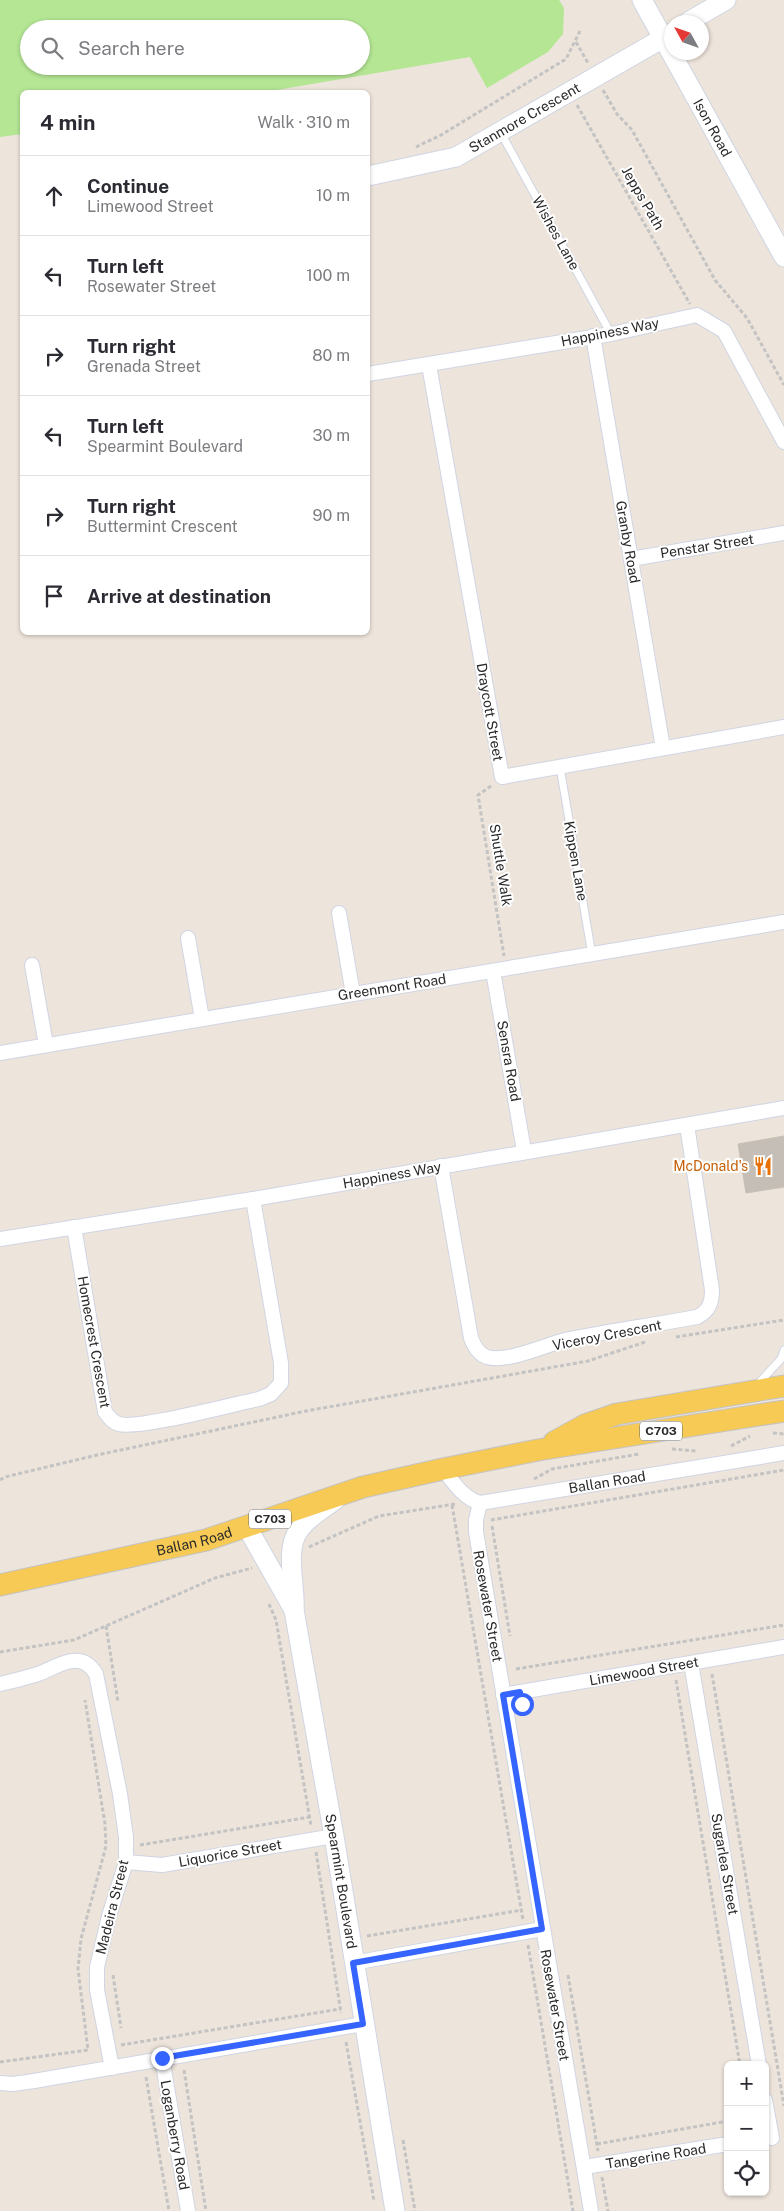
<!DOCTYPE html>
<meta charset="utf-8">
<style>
body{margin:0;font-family:"Public Sans",sans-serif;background:#f7f7f7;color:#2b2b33}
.controls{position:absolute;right:15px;bottom:15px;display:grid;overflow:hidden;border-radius:8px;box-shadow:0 1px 4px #0004}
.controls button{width:45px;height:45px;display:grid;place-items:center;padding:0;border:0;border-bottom:1px solid #e1e1e2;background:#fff;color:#2b2b33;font:25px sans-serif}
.compass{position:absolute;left:664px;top:15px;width:45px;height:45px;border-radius:50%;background:#fff;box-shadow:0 1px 4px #0004;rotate:310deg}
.stop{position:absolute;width:15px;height:15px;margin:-11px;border:4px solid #3564ff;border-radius:50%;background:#fff}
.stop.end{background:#3564ff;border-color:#fff;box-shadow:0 1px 5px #0008}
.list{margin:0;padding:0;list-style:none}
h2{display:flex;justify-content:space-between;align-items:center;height:65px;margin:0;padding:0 20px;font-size:21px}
h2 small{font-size:16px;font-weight:400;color:#7c7c81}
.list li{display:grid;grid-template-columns:32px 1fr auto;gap:15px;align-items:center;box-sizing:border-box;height:80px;padding:0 20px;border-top:1px solid #e1e1e2}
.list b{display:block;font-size:19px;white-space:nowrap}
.list p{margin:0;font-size:16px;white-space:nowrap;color:#7c7c81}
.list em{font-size:16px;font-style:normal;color:#7c7c81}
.icon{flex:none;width:28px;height:28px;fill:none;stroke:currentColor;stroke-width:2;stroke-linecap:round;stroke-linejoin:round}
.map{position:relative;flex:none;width:784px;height:2211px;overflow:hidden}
.search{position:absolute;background:#fff;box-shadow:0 1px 4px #0004;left:20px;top:20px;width:350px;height:55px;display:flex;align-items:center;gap:12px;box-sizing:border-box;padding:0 18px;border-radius:28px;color:#7c7c81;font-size:19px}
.panel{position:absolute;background:#fff;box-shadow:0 1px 4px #0004;left:20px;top:90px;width:350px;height:545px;border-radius:8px}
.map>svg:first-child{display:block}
.green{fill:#b4e694;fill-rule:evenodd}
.building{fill:#c5beb7;stroke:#c8c0b4}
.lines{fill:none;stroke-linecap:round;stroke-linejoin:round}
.lane-casing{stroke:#d0d5e3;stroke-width:9}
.street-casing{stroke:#d0d5e3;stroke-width:16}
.secondary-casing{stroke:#d0d5e3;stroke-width:21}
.primary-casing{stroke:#c3c3c3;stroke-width:23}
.path{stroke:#c3c3c3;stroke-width:3;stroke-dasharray:4 2.5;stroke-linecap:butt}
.lane{stroke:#fff;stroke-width:7}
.street{stroke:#fff;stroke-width:14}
.secondary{stroke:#fff;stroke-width:19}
.primary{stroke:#f7ca55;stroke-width:21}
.route{stroke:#3564ff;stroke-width:6}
.labels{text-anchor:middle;stroke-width:4;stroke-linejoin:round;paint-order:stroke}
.shield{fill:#fff;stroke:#6a6a6a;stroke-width:1}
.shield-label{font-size:12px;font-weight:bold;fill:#2a2a2a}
.street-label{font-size:14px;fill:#2a2a2a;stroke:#fff}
.food-label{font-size:14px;fill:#c56008;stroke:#fff;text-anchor:end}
</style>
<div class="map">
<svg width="784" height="2211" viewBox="0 0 784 2211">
<rect width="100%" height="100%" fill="#ede4db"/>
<path class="green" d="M0,0H559L564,8L563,34L548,52L487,88L470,57L265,92H22V134L0,137ZM29,29H361V66H29Z"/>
<polygon class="building" points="784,1136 784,1187 746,1193 738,1144"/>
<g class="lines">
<g class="lane-casing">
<g id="lane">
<polyline points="501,133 611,334"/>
<polyline points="560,767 592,955"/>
<polyline points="756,1386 781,1359 784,1350"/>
</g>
</g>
<g class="street-casing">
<g id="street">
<polyline points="593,336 663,748"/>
<polyline points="429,365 502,777 784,727"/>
<polyline points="368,374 611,334 697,315 724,331 784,442"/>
<polyline points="631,559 784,533"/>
<polyline points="339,913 353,994"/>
<polyline points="188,938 202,1019"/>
<polyline points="32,965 46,1045"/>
<polyline points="493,971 524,1151"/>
<polyline points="0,1053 784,922"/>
<path d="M441,1166L471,1338C474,1346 478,1354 487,1357C507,1363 545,1345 565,1340C608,1331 653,1325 697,1317C709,1311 712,1303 712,1290L687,1125"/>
<path d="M74,1227L105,1412C109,1417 112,1422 119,1424C137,1430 234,1404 259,1399L271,1394L281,1383V1363L253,1199"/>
<polyline points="0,1239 253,1199 784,1108"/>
<path id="s1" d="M443,1469C454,1483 463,1498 480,1503L784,1453"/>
<polyline points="480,1503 476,1520 476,1532 591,2211"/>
<polyline points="691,1663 759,2065"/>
<path d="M0,1684C13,1681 25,1678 38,1674C57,1667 81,1648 96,1674L120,1794L126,1837V1862L109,1916L97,1967V1990L112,2068"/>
<polyline points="503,1695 784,1647"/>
<polyline points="126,1862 162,1865 334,1836"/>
<polyline points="353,1963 542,1929"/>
<polyline points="162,2058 188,2211"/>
<polyline points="0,2083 13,2084 34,2081 363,2024"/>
<polyline points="765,2100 772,2138"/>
<polyline points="584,2167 728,2144"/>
</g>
</g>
<g class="secondary-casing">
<g id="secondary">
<path id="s2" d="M642,0L784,257"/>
<polyline points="688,22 726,0"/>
<path id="s3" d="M368,176L456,157L672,33"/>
<path id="s4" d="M335,1500C323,1509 308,1517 299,1530C284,1550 296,1586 294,1610L334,1836L395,2211"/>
<polyline points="247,1527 294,1610"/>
</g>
</g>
<g class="primary-casing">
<g id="primary">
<polyline points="554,1442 585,1425 617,1414 784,1386"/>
<path id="s5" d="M0,1585L206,1540L363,1487L443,1469L538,1450L784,1411"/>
</g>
</g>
<g class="path">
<polyline points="576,42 588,63"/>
<polyline points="603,90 617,114 632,130 715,280 747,318 784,385"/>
<polyline points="577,105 690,304"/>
<polyline points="416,147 441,135 566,59 580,31"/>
<polyline points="491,786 478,795 504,956"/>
<polyline points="676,1337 784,1320"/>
<polyline points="773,1433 784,1434"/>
<polyline points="731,1446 750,1436"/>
<polyline points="672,1449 696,1451"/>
<polyline points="534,1479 552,1469 639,1454"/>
<polyline points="0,1480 5,1477 97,1455 306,1411 588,1361 645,1342"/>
<polyline points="452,1505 523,1920"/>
<polyline points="491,1520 784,1470"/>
<polyline points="492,1526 510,1636"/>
<polyline points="309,1547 379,1516 455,1504"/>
<polyline points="269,1604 276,1620 311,1826"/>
<polyline points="106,1626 118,1702"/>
<polyline points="0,1652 74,1640 215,1578 252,1568"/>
<polyline points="516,1669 784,1625"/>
<polyline points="712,1674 784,2106"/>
<polyline points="676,1680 740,2065"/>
<polyline points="140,1845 310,1817"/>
<polyline points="316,1852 341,2013"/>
<polyline points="367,1936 522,1910"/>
<polyline points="528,1945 573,2211"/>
<polyline points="113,1975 121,2028"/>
<polyline points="568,1975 598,2151"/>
<polyline points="346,2042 374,2201"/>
<polyline points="121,2045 340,2009"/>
<polyline points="0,2062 88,2050 78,1969 81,1939 106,1846 105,1824 85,1700"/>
<polyline points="184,2070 206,2211"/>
<polyline points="146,2077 169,2211"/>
<polyline points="403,2140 415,2211"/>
<polyline points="597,2144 728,2121"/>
<polyline points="602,2177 608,2211"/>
</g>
<use href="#lane" class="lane"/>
<use href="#street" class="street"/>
<use href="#secondary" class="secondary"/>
<use href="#primary" class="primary"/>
</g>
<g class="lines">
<polyline class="route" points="162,2058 363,2024 353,1963 542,1929 503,1695 520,1692 522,1704"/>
</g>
<defs>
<g id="restaurant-bare" transform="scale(1.5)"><path d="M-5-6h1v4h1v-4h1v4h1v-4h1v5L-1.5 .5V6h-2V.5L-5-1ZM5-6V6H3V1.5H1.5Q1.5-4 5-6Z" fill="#e8710a" stroke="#fff" stroke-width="2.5" paint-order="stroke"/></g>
</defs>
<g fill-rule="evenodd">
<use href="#restaurant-bare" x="763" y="1166"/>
</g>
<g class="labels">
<g class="shield">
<rect x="640" y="1421.5" width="42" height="19" rx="4"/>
<rect x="249" y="1509.5" width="42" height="19" rx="4"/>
</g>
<g class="shield-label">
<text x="661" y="1435">C703</text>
<text x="270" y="1523">C703</text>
</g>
<g class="street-label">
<text dy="5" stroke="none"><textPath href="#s3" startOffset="169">Stanmore Crescent</textPath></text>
<text dy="5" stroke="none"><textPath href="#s2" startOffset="146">Ison Road</textPath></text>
<text transform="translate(643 198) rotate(60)" y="5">Jepps Path</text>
<text transform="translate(556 233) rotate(61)" y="5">Wishes Lane</text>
<text transform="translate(610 332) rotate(-11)" y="5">Happiness Way</text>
<text transform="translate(628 542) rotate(80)" y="5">Granby Road</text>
<text transform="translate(707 546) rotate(-9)" y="5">Penstar Street</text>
<text transform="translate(490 712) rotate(80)" y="5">Draycott Street</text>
<text transform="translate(576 861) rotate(80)" y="5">Kippen Lane</text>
<text transform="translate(501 865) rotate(81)" y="5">Shuttle Walk</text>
<text transform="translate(392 987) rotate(-9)" y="5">Greenmont Road</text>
<text transform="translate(509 1061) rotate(80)" y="5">Sensra Road</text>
<text transform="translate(392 1175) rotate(-10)" y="5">Happiness Way</text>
<text transform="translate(607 1335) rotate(-11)" y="5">Viceroy Crescent</text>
<text transform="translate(94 1342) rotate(80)" y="5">Homecrest Crescent</text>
<text dy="5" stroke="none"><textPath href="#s1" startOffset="180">Ballan Road</textPath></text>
<text dy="5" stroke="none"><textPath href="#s5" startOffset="199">Ballan Road</textPath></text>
<text transform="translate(488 1606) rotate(80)" y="5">Rosewater Street</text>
<text transform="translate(644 1671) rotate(-10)" y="5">Limewood Street</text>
<text transform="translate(230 1853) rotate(-10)" y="5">Liquorice Street</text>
<text transform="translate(725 1864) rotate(80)" y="5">Sugarlea Street</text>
<text dy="5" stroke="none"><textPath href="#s4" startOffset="404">Spearmint Boulevard</textPath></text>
<text transform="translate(112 1907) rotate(-76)" y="5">Madeira Street</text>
<text transform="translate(555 2005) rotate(80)" y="5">Rosewater Street</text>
<text transform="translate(175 2135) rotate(80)" y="5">Loganberry Road</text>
<text transform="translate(656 2156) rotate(-9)" y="5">Tangerine Road</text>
</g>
<g class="food-label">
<text x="748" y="1171">McDonald's</text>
</g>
</g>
</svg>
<div class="controls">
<button>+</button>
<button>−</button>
<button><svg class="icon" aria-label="locate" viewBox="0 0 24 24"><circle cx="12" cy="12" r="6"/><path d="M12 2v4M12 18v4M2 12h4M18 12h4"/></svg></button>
</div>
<svg class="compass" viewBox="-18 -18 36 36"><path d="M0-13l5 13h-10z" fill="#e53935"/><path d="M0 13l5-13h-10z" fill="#7c7c81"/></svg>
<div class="stop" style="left:522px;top:1704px"></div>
<div class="stop end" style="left:162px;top:2058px"></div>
<div class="search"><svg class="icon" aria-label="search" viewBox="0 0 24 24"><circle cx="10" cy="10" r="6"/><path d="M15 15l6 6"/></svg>Search here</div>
<section class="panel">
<h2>4 min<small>Walk · 310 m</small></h2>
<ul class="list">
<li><svg class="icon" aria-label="ahead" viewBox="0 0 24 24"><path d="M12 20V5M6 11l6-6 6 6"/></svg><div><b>Continue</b><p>Limewood Street</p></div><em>10 m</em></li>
<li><svg class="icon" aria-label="left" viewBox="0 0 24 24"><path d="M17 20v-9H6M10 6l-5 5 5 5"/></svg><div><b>Turn left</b><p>Rosewater Street</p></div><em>100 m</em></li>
<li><svg class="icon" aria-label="right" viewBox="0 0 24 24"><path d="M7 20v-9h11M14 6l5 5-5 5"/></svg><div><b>Turn right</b><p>Grenada Street</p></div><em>80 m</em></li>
<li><svg class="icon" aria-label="left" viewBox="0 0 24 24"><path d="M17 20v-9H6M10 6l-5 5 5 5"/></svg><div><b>Turn left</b><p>Spearmint Boulevard</p></div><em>30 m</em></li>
<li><svg class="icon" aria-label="right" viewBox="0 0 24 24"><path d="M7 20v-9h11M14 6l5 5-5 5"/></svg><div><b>Turn right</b><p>Buttermint Crescent</p></div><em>90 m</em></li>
<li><svg class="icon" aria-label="arrive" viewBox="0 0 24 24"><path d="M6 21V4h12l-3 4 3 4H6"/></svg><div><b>Arrive at destination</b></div></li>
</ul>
</section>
</div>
